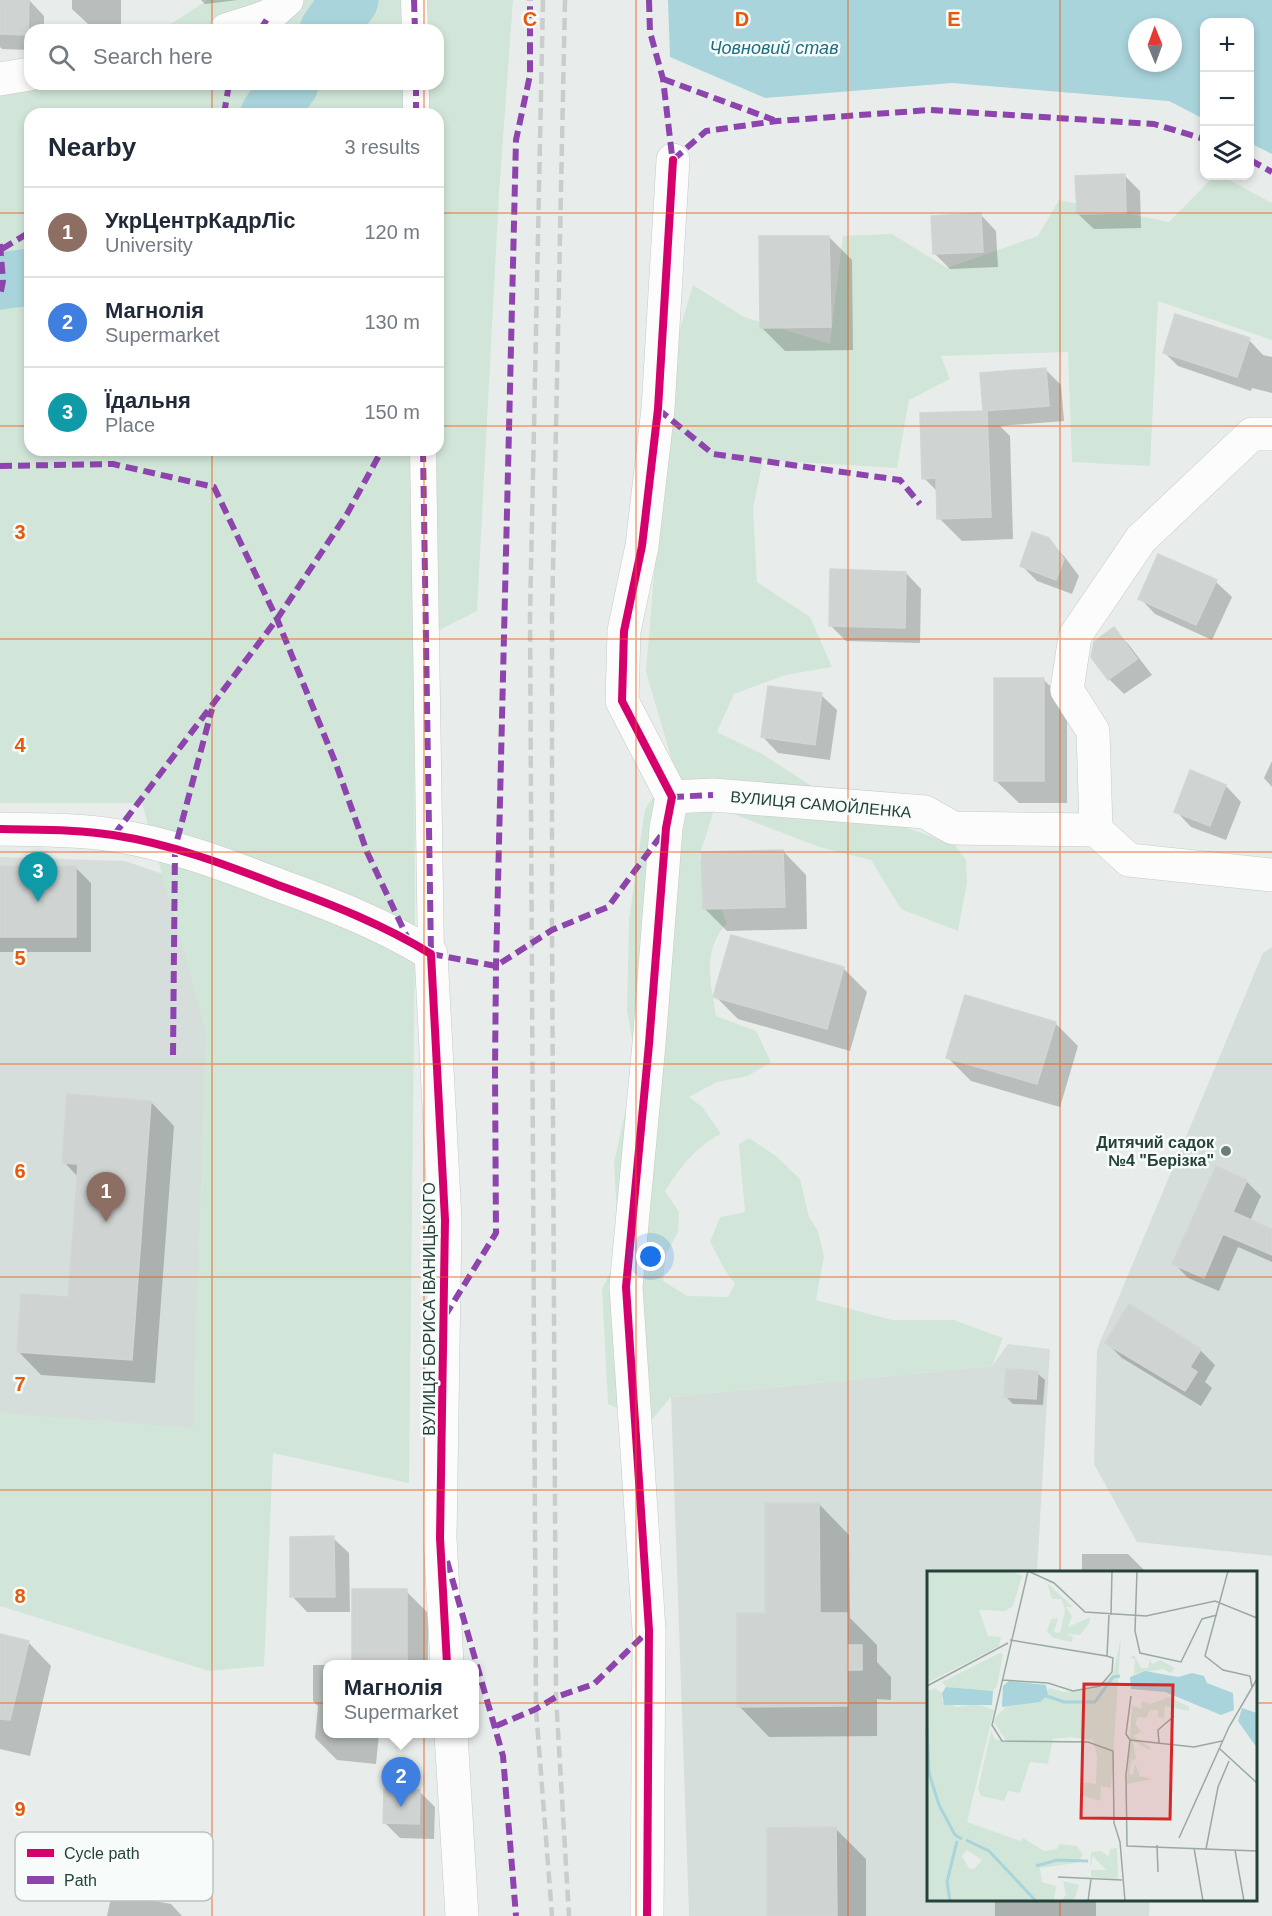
<!DOCTYPE html>
<meta charset="utf-8">
<style>
body{margin:0;font-family:Helvetica,sans-serif;background:#f6f6f7;color:#1f2937}
.controls{position:absolute;right:18px;top:18px;display:grid;overflow:hidden;border-radius:12px;box-shadow:0 3px 9px #0003}
.controls button{width:54px;height:54px;display:grid;place-items:center;padding:0;border:0;border-bottom:2px solid #e0e1e3;background:#fff;color:#1f2937;font:30px sans-serif}
.compass{position:absolute;left:1128px;top:18px;width:54px;height:54px;border-radius:50%;background:#fff;box-shadow:0 3px 9px #0003;rotate:359deg}
.you{position:absolute;left:651px;top:1257px;width:21px;height:21px;margin:-15px;border:4px solid #fff;border-radius:50%;background:#1a73e8;box-shadow:0 0 0 9px #1a73e833}
.badge{display:grid;place-items:center;width:39px;height:39px;border-radius:50%;background:#697e78;color:#fff;font-size:20px;font-weight:700}
.pin{position:absolute;translate:-50% -50px;filter:drop-shadow(0 2px 3px #0008)}
.pin::after{content:'';position:absolute;top:32px;width:21px;height:18px;background:inherit;clip-path:polygon(0 0,100% 0,50% 100%)}
.popup{position:absolute;left:323px;top:1660px;width:156px;height:78px;box-sizing:border-box;display:grid;place-content:center;border-radius:12px;background:#fff;filter:drop-shadow(0 2px 4px #0005);font-size:20px;white-space:nowrap;color:#747a83}
.popup b{font-size:22px;color:#1f2937}
.popup::after{content:'';position:absolute;left:50%;top:100%;margin-left:-12px;border:12px solid transparent;border-top-color:#fff}
.list{margin:0;padding:0;list-style:none}
h2{display:flex;justify-content:space-between;align-items:center;height:78px;margin:0;padding:0 24px;font-size:26px}
h2 small{font-size:20px;font-weight:400;color:#747a83}
.list li{display:grid;grid-template-columns:39px 1fr auto;gap:18px;align-items:center;box-sizing:border-box;height:90px;padding:0 24px;border-top:2px solid #e0e1e3}
.list b{display:block;font-size:22px;white-space:nowrap}
.list p{margin:0;font-size:20px;white-space:nowrap;color:#747a83}
.list em{font-size:20px;font-style:normal;color:#747a83}
.icon{flex:none;width:33px;height:33px;fill:none;stroke:currentColor;stroke-width:2;stroke-linecap:round;stroke-linejoin:round}
.map{position:relative;flex:none;width:1272px;height:1916px;overflow:hidden}
.search{position:absolute;background:#fff;box-shadow:0 3px 9px #0003;left:24px;top:24px;width:420px;height:66px;display:flex;align-items:center;gap:15px;box-sizing:border-box;padding:0 21px;border-radius:18px;color:#747a83;font-size:22px}
.panel{position:absolute;background:#fff;box-shadow:0 3px 9px #0003;left:24px;top:108px;width:420px;height:348px;border-radius:18px}
.map>svg:first-child{display:block}
.built{fill:#d6dedb}
.green{fill:#d1e6d8;fill-rule:evenodd}
.water{fill:#a9d4db;fill-rule:evenodd}
.shadow{fill:#0003}
.lines{fill:none;stroke-linecap:round;stroke-linejoin:round}
.river{stroke:#a9d4db;stroke-width:57}
.building{fill:#cfd4d2;stroke:#d1d6d4;stroke-width:1.5}
.pedestrian-casing{stroke:#c5cac8;stroke-width:27}
.minor-casing{stroke:#c5cac8;stroke-width:34}
.pedestrian{stroke:#fcfcfc;stroke-width:26}
.minor{stroke:#fcfcfc;stroke-width:33}
.rail{stroke:#c9cdcc;stroke-width:4.5;stroke-dasharray:12 6;stroke-linecap:butt}
.quiet{stroke:#8e44ad;stroke-width:6;stroke-dasharray:12 6;stroke-linecap:butt}
.cycleway-casing{stroke:#f7fbf9;stroke-width:11}
.cycleway{stroke:#d6006c;stroke-width:8}
.grid{fill:none;stroke:#e8590c;stroke-width:1.5;stroke-opacity:0.55}
.poi-dot{fill:#697e78;stroke:#f7fbf9;stroke-width:2}
.labels{text-anchor:middle;stroke-width:5;stroke-linejoin:round;paint-order:stroke}
.street-label{font-size:16px;fill:#24423a;stroke:#f7fbf9}
.poi-label{font-size:16px;font-weight:bold;fill:#24423a;stroke:#f7fbf9;text-anchor:end}
.water-label{font-size:18px;font-style:italic;fill:#1c6f80;stroke:#f7fbf9}
.inset-river{fill:none;stroke:#a9d4db;stroke-width:3}
.inset-road{fill:none;stroke:#9aa9a4;stroke-width:1.5}
.view{fill:#d62828;fill-opacity:0.15;stroke:#d62828;stroke-width:3}
.inset-edge{fill:none;stroke:#24423a;stroke-width:3}
.key{fill:#f7fbf9;stroke:#b8c4c0;stroke-width:1.5}
.key-label{font-size:16px;fill:#24423a}
.grid-label{font-size:20px;text-anchor:middle;font-weight:bold;fill:#e8590c;stroke:#f7fbf9;stroke-width:5;stroke-linejoin:round;paint-order:stroke}
</style>
<div class="map">
<svg width="1272" height="1916" viewBox="0 0 1272 1916">
<rect width="100%" height="100%" fill="#e8edeb"/>
<g class="built">
<polygon points="0,857 125,861 230,897 191,1575 0,1547"/>
<polygon points="1272,947 1272,1556 1137,1542 1094,1464 1097,1349 1263,953"/>
<polygon points="1008,1344 1050,1349 1037,1572 928,1572 928,1900 1150,1900 1149,1916 689,1916 671,1397 992,1366"/>
</g>
<g class="green">
<path d="M208,0H513L499,194L477,611L414,643L415,941L409,1483L273,1453L264,1666L209,1671L0,1606V1413L193,1428L206,1031L142,803H0V86L30,84H438V30H161ZM30,114H438V450H30Z"/>
<path d="M1214,176H1222L1272,203V340L1158,301L1150,466L1072,462L1068,352L941,356L950,379L909,400L897,468L763,460L753,508L757,582L810,617L832,667L785,675L734,694L717,732L762,754L838,803L955,845L966,860L967,883L958,931L901,909L871,860L819,847L715,807L699,857L727,923C701,952 711,982 716,1016L756,1031L771,1062L748,1076L717,1082L689,1097L703,1108L721,1134C695,1147 680,1168 665,1191L679,1212L678,1232L666,1254L663,1281L687,1296L728,1297L735,1284L725,1270L710,1242L720,1217L745,1212L739,1144L749,1138L776,1156L800,1179L809,1217L818,1231L824,1257L816,1300L892,1320H954L1003,1338L992,1366L671,1397L649,1423L608,1404L602,1289L619,1254L614,1163L636,1062L627,1010L629,920L645,809L674,767L646,672L672,355L693,285L744,317L830,344L843,236L892,234L947,268L1038,236L1059,200L1169,222Z"/>
</g>
<path class="water" d="M668,0H1272V154L1250,143V22H1204V119L1169,101L952,83L765,98L670,57ZM1137,27H1173V63H1137Z"/>
<g class="shadow">
<polygon points="0,0 29,0 44,16 44,30 30,30 30,50 2,49 0,47"/>
<polygon points="72,0 121,0 121,25 88,24 72,9"/>
<polygon points="201,0 238,0 205,4"/>
<polygon points="1124,175 1140,191 1141,228 1094,229 1078,214"/>
<polygon points="981,215 996,231 998,267 950,269 935,254"/>
<polygon points="829,237 852,260 853,350 785,351 761,327"/>
<polygon points="1249,340 1263,355 1272,357 1272,393 1252,388 1251,391 1178,366 1164,352"/>
<polygon points="1045,369 1061,385 1064,421 1000,426 1010,436 1013,539 962,541 939,518 938,492 924,478 987,412 984,410"/>
<polygon points="1048,540 1064,556 1079,576 1072,594 1037,581 1021,565"/>
<polygon points="1159,556 1216,582 1232,597 1212,640 1155,614 1140,598"/>
<polygon points="906,573 921,589 920,643 846,641 830,625"/>
<polygon points="1114,629 1129,645 1152,675 1124,694 1109,679"/>
<polygon points="1043,679 1067,703 1067,803 1019,803 995,780"/>
<polygon points="821,695 837,710 830,760 778,753 763,737"/>
<polygon points="1272,761 1272,787 1264,778"/>
<polygon points="1191,772 1226,786 1241,802 1226,840 1191,827 1176,811"/>
<polygon points="783,851 806,875 807,929 727,931 704,908"/>
<polygon points="0,867 75,867 91,883 91,952 0,952"/>
<polygon points="732,937 844,969 867,992 850,1051 738,1019 715,996"/>
<polygon points="1055,1023 1078,1046 1060,1107 971,1081 948,1058"/>
<polygon points="151,1102 174,1126 155,1383 41,1375 18,1351 69,1299 78,1177 64,1162"/>
<polygon points="1216,1168 1247,1182 1261,1196 1250,1221 1272,1230 1272,1262 1238,1247 1219,1291 1188,1278 1174,1263"/>
<polygon points="1107,1343 1200,1350 1215,1365 1205,1382 1212,1388 1201,1406 1122,1358"/>
<polygon points="1037,1373 1045,1380 1043,1405 1013,1404 1005,1396"/>
<polygon points="819,1504 849,1535 850,1618 877,1645 877,1662 891,1677 891,1700 877,1699 877,1736 769,1737 739,1706 767,1614"/>
<polygon points="333,1538 349,1553 350,1612 307,1612 292,1596"/>
<polygon points="1082,1554 1128,1554 1146,1572 1082,1572"/>
<polygon points="406,1591 428,1613 428,1664 354,1664"/>
<polygon points="0,1636 28,1642 51,1666 30,1756 0,1749"/>
<polygon points="313,1665 328,1665 328,1734 379,1734 376,1764 337,1760 315,1738 318,1706 313,1701"/>
<polygon points="419,1791 435,1807 434,1839 400,1838 385,1823"/>
<polygon points="836,1829 866,1859 866,1916 769,1916"/>
<polygon points="112,1893 171,1904 182,1916 107,1916"/>
<rect x="995" y="1900" width="101" height="16"/>
</g>
<g class="lines">
<g class="river">
<polyline points="328,30 350,0"/>
<polyline points="269,114 290,84"/>
<polyline points="0,281 30,277"/>
</g>
</g>
<g class="building">
<polygon points="0,0 29,0 28,35 0,34"/>
<polygon points="1125,174 1126,213 1077,214 1075,176"/>
<polygon points="981,213 983,252 933,254 931,216"/>
<polygon points="759,236 829,236 831,327 760,328"/>
<polygon points="1175,314 1250,338 1237,377 1163,353"/>
<polygon points="1046,368 1049,406 983,411 980,373"/>
<polygon points="987,411 991,517 937,519 936,478 922,479 920,413"/>
<polygon points="1032,532 1049,538 1064,559 1056,580 1020,566"/>
<polygon points="1158,554 1217,580 1196,625 1138,599"/>
<polygon points="830,569 906,572 905,628 829,626"/>
<polygon points="1114,627 1137,659 1108,680 1091,657 1094,642"/>
<rect x="994" y="678" width="50" height="103"/>
<polygon points="768,686 822,693 815,745 761,737"/>
<polygon points="1190,770 1226,785 1210,826 1174,812"/>
<polygon points="783,850 785,907 703,909 701,852"/>
<rect x="0" y="866" width="76" height="71"/>
<polygon points="731,935 844,967 827,1029 713,997"/>
<polygon points="965,995 1056,1022 1037,1084 946,1058"/>
<polygon points="67,1094 151,1101 132,1360 17,1352 21,1294 68,1297 78,1164 62,1163"/>
<polygon points="1216,1166 1247,1180 1233,1212 1272,1229 1272,1255 1223,1234 1204,1278 1172,1264"/>
<polygon points="1129,1304 1201,1349 1190,1367 1197,1372 1185,1391 1105,1343"/>
<polygon points="1006,1369 1038,1371 1036,1399 1004,1397"/>
<polygon points="765,1503 819,1503 820,1613 847,1613 847,1645 862,1645 862,1670 847,1670 847,1706 737,1707 737,1613 765,1613"/>
<polygon points="334,1536 335,1597 290,1597 290,1537"/>
<rect x="352" y="1589" width="55" height="76"/>
<polygon points="0,1634 29,1641 10,1720 0,1719"/>
<polygon points="384,1789 420,1790 419,1824 383,1823"/>
<polygon points="836,1827 837,1916 767,1916 767,1828"/>
</g>
<g class="lines">
<g class="pedestrian-casing">
<g id="pedestrian">
<polyline points="414,0 415,30"/>
<polyline points="416,84 416,114"/>
<polyline points="423,450 431,954"/>
</g>
</g>
<g class="minor-casing">
<g id="minor">
<polyline points="226,30 269,16 287,0"/>
<polyline points="0,79 30,74"/>
<polyline points="672,797 713,795 925,812 953,828 1096,830 1129,860 1272,875"/>
<path d="M0,829C38,830 76,829 113,835C171,844 224,864 278,885C331,904 384,925 431,954L445,1220L440,1538L447,1664"/>
<polyline points="1096,830 1093,731 1067,690 1075,636 1141,539 1252,434 1272,434"/>
<polyline points="451,1734 462,1916"/>
<polyline points="647,1916 649,1630 626,1287 649,1044 666,828 672,797 622,701 624,631 642,546 658,409 673,160"/>
</g>
</g>
<use href="#pedestrian" class="pedestrian"/>
<use href="#minor" class="minor"/>
<g class="rail">
<polyline points="543,0 530,616 536,1709 552,1916"/>
<polyline points="565,0 552,616 552,930 556,1697 569,1916"/>
</g>
<g class="quiet">
<polyline points="414,0 415,30"/>
<polyline points="649,0 650,32 663,79 673,164"/>
<polyline points="260,30 269,16"/>
<polyline points="663,79 774,120"/>
<polyline points="416,84 416,114"/>
<polyline points="224,114 229,84"/>
<polyline points="673,160 706,131 777,121 930,110 1154,124 1204,139"/>
<polyline points="1250,160 1272,172"/>
<polyline points="0,244 3,281 0,296"/>
<polyline points="2,249 30,232"/>
<polyline points="658,409 713,454 900,480 920,504"/>
<polyline points="423,450 431,954 496,966 552,930 608,907 665,830"/>
<polyline points="0,466 113,464 214,487 277,619 336,764 367,852 408,939"/>
<polyline points="672,797 713,795"/>
<polyline points="114,835 277,619 347,514 382,450"/>
<polyline points="173,1055 175,848 212,709"/>
<polyline points="445,1316 496,1233 495,1071 496,966 516,140 530,75 530,0"/>
<polyline points="447,1561 503,1756 516,1916"/>
<polyline points="496,1726 536,1709 556,1697 594,1684 649,1630"/>
</g>
<g class="cycleway-casing">
<g id="cycleway">
<path d="M0,829C38,830 76,829 113,835C171,844 224,864 278,885C331,904 384,925 431,954L445,1220L440,1538L447,1664"/>
<polyline points="647,1916 649,1630 626,1287 649,1044 666,828 672,797 622,701 624,631 642,546 658,409 673,160"/>
</g>
</g>
<use href="#cycleway" class="cycleway"/>
</g>
<path class="grid" d="M212,0V30M424,0V30M636,0V1916M848,0V1916M1060,0V1572M212,84V114M424,84V114M0,213H30M438,213H1272M0,426H30M438,426H1272M212,450V1916M424,450V1916M0,639H1272M0,852H1272M0,1064H1272M0,1277H1272M0,1490H1272M0,1703H928M1256,1703H1272M1060,1900V1916"/>
<circle class="poi-dot" cx="1226" cy="1151" r="6"/>
<g class="labels">
<g class="street-label">
<text transform="translate(821 804) rotate(5)" y="6">ВУЛИЦЯ САМОЙЛЕНКА</text>
<text transform="translate(429 1309) rotate(-90)" y="6">ВУЛИЦЯ БОРИСА ІВАНИЦЬКОГО</text>
</g>
<g class="poi-label">
<text x="1214" y="1148">Дитячий садок<tspan x="1214" dy="18">№4 "Берізка"</tspan></text>
</g>
<g class="water-label">
<text x="774" y="54">Човновий став</text>
</g>
</g>
<g transform="translate(927 1571)">
<rect width="330" height="330" fill="#e8edeb"/>
<path d="M0,0H84L95,5L86,35L78,40L52,39L61,65L74,66L72,75L0,112ZM120,12L146,36H139L145,45L141,56L163,46L162,53L153,64L139,63L146,66L145,71L126,67L120,60L124,48L131,47L127,61L133,62L138,38L134,28H125ZM194,66L184,217L174,215L173,230L153,224V211L169,213L170,185L166,169L144,166L126,168L121,193L103,191L93,222L81,220L77,230L54,225L51,218L64,160L68,168L80,171L67,151L69,146L79,136L113,131L122,117L137,121L167,117L186,103ZM73,82L76,83L70,115L66,120L19,116L15,111ZM207,84L214,97H221L223,88L225,93L233,89L248,97L243,102L236,98L207,103L208,88L203,87ZM8,117L15,122V130L30,136L50,133L67,139L40,251L93,270L96,267L117,280L130,278L132,273L150,275L156,284L150,292L113,297L115,311L129,315L127,330H0V120ZM40,279L55,289L47,298L42,297L35,285ZM242,126L262,136V140L238,135L237,147L231,146V139H223L219,147L210,146L209,154L214,161L206,165L223,176V179L206,170L209,188L204,190L202,203L206,204L208,193L213,205L225,208L200,213L205,134L214,138L215,130L223,133ZM190,277L191,308L164,306V299H179L166,285L163,297L164,281L174,280L182,286L183,278ZM136,310L152,314L147,330H134L139,324Z" fill="#d1e6d8" fill-rule="evenodd"/>
<path d="M218,100L251,106L265,102L277,105L280,112L306,122L307,139L294,144L238,121L204,118L203,106ZM82,110L119,114L121,124L113,131L75,136L76,115ZM19,116L66,120L65,134H17L15,122ZM315,137L330,142V177L311,150Z" fill="#a9d4db"/>
<path class="inset-river" d="M117,124L137,131H168L186,106L193,105M0,155L2,202L12,234L28,264L35,268M39,269L62,280L109,330M109,295L130,289L161,290M23,330L20,311L30,270"/>
<path class="inset-road" d="M101,0L65,154L75,170L161,171L186,180L187,252L193,271L198,330M101,0L127,12L158,41L219,45L288,30L330,47M210,0L208,60L213,82L254,91L275,48L290,44M301,0L278,85L296,99L323,105L325,116M184,44L185,0M83,69L180,85L182,44M75,109L121,112L146,120L173,115L185,101L186,87L180,85M0,115L81,72M204,125L199,163L203,169L199,204L200,275L330,280M203,169L267,176L295,170M232,172L231,159L247,145M293,178L330,212M252,267L302,156L330,108M230,274L231,301M267,277L276,330M279,278L291,216L302,190M308,279L317,330M131,306L195,309M161,330L164,308"/>
<path class="view" d="M157,113L246,114L243,248L154,247Z"/>
<rect width="330" height="330" class="inset-edge"/>
</g>
<rect x="15" y="1832" width="198" height="69" rx="9" class="key"/>
<rect x="27" y="1849" width="27" height="8" fill="#d6006c"/>
<rect x="27" y="1876" width="27" height="8" fill="#8e44ad"/>
<g class="key-label">
<text x="64" y="1859">Cycle path</text>
<text x="64" y="1886">Path</text>
</g>
<g class="grid-label">
<text x="530" y="26">C</text>
<text x="742" y="26">D</text>
<text x="954" y="26">E</text>
<text x="20" y="539">3</text>
<text x="20" y="752">4</text>
<text x="20" y="965">5</text>
<text x="20" y="1178">6</text>
<text x="20" y="1391">7</text>
<text x="20" y="1603">8</text>
<text x="20" y="1816">9</text>
</g>
</svg>
<div class="controls">
<button>+</button>
<button>−</button>
<button><svg class="icon" aria-label="layers" viewBox="0 0 24 24"><path d="M12 4l9 5-9 5-9-5zM3 14l9 5 9-5"/></svg></button>
</div>
<svg class="compass" viewBox="-18 -18 36 36"><path d="M0-13l5 13h-10z" fill="#e53935"/><path d="M0 13l5-13h-10z" fill="#747a83"/></svg>
<div class="you"></div>
<div class="pin badge" style="left:106px;top:1222px;background:#8d6e63">1</div>
<div class="pin badge" style="left:401px;top:1807px;background:#3f7fe0">2</div>
<div class="popup"><b>Магнолія</b>Supermarket</div>
<div class="pin badge" style="left:38px;top:902px;background:#0f9aa8">3</div>
<div class="search"><svg class="icon" aria-label="search" viewBox="0 0 24 24"><circle cx="10" cy="10" r="6"/><path d="M15 15l6 6"/></svg>Search here</div>
<section class="panel">
<h2>Nearby<small>3 results</small></h2>
<ul class="list">
<li><span class="badge" style="background:#8d6e63">1</span><div><b>УкрЦентрКадрЛіс</b><p>University</p></div><em>120 m</em></li>
<li><span class="badge" style="background:#3f7fe0">2</span><div><b>Магнолія</b><p>Supermarket</p></div><em>130 m</em></li>
<li><span class="badge" style="background:#0f9aa8">3</span><div><b>Їдальня</b><p>Place</p></div><em>150 m</em></li>
</ul>
</section>
</div>
